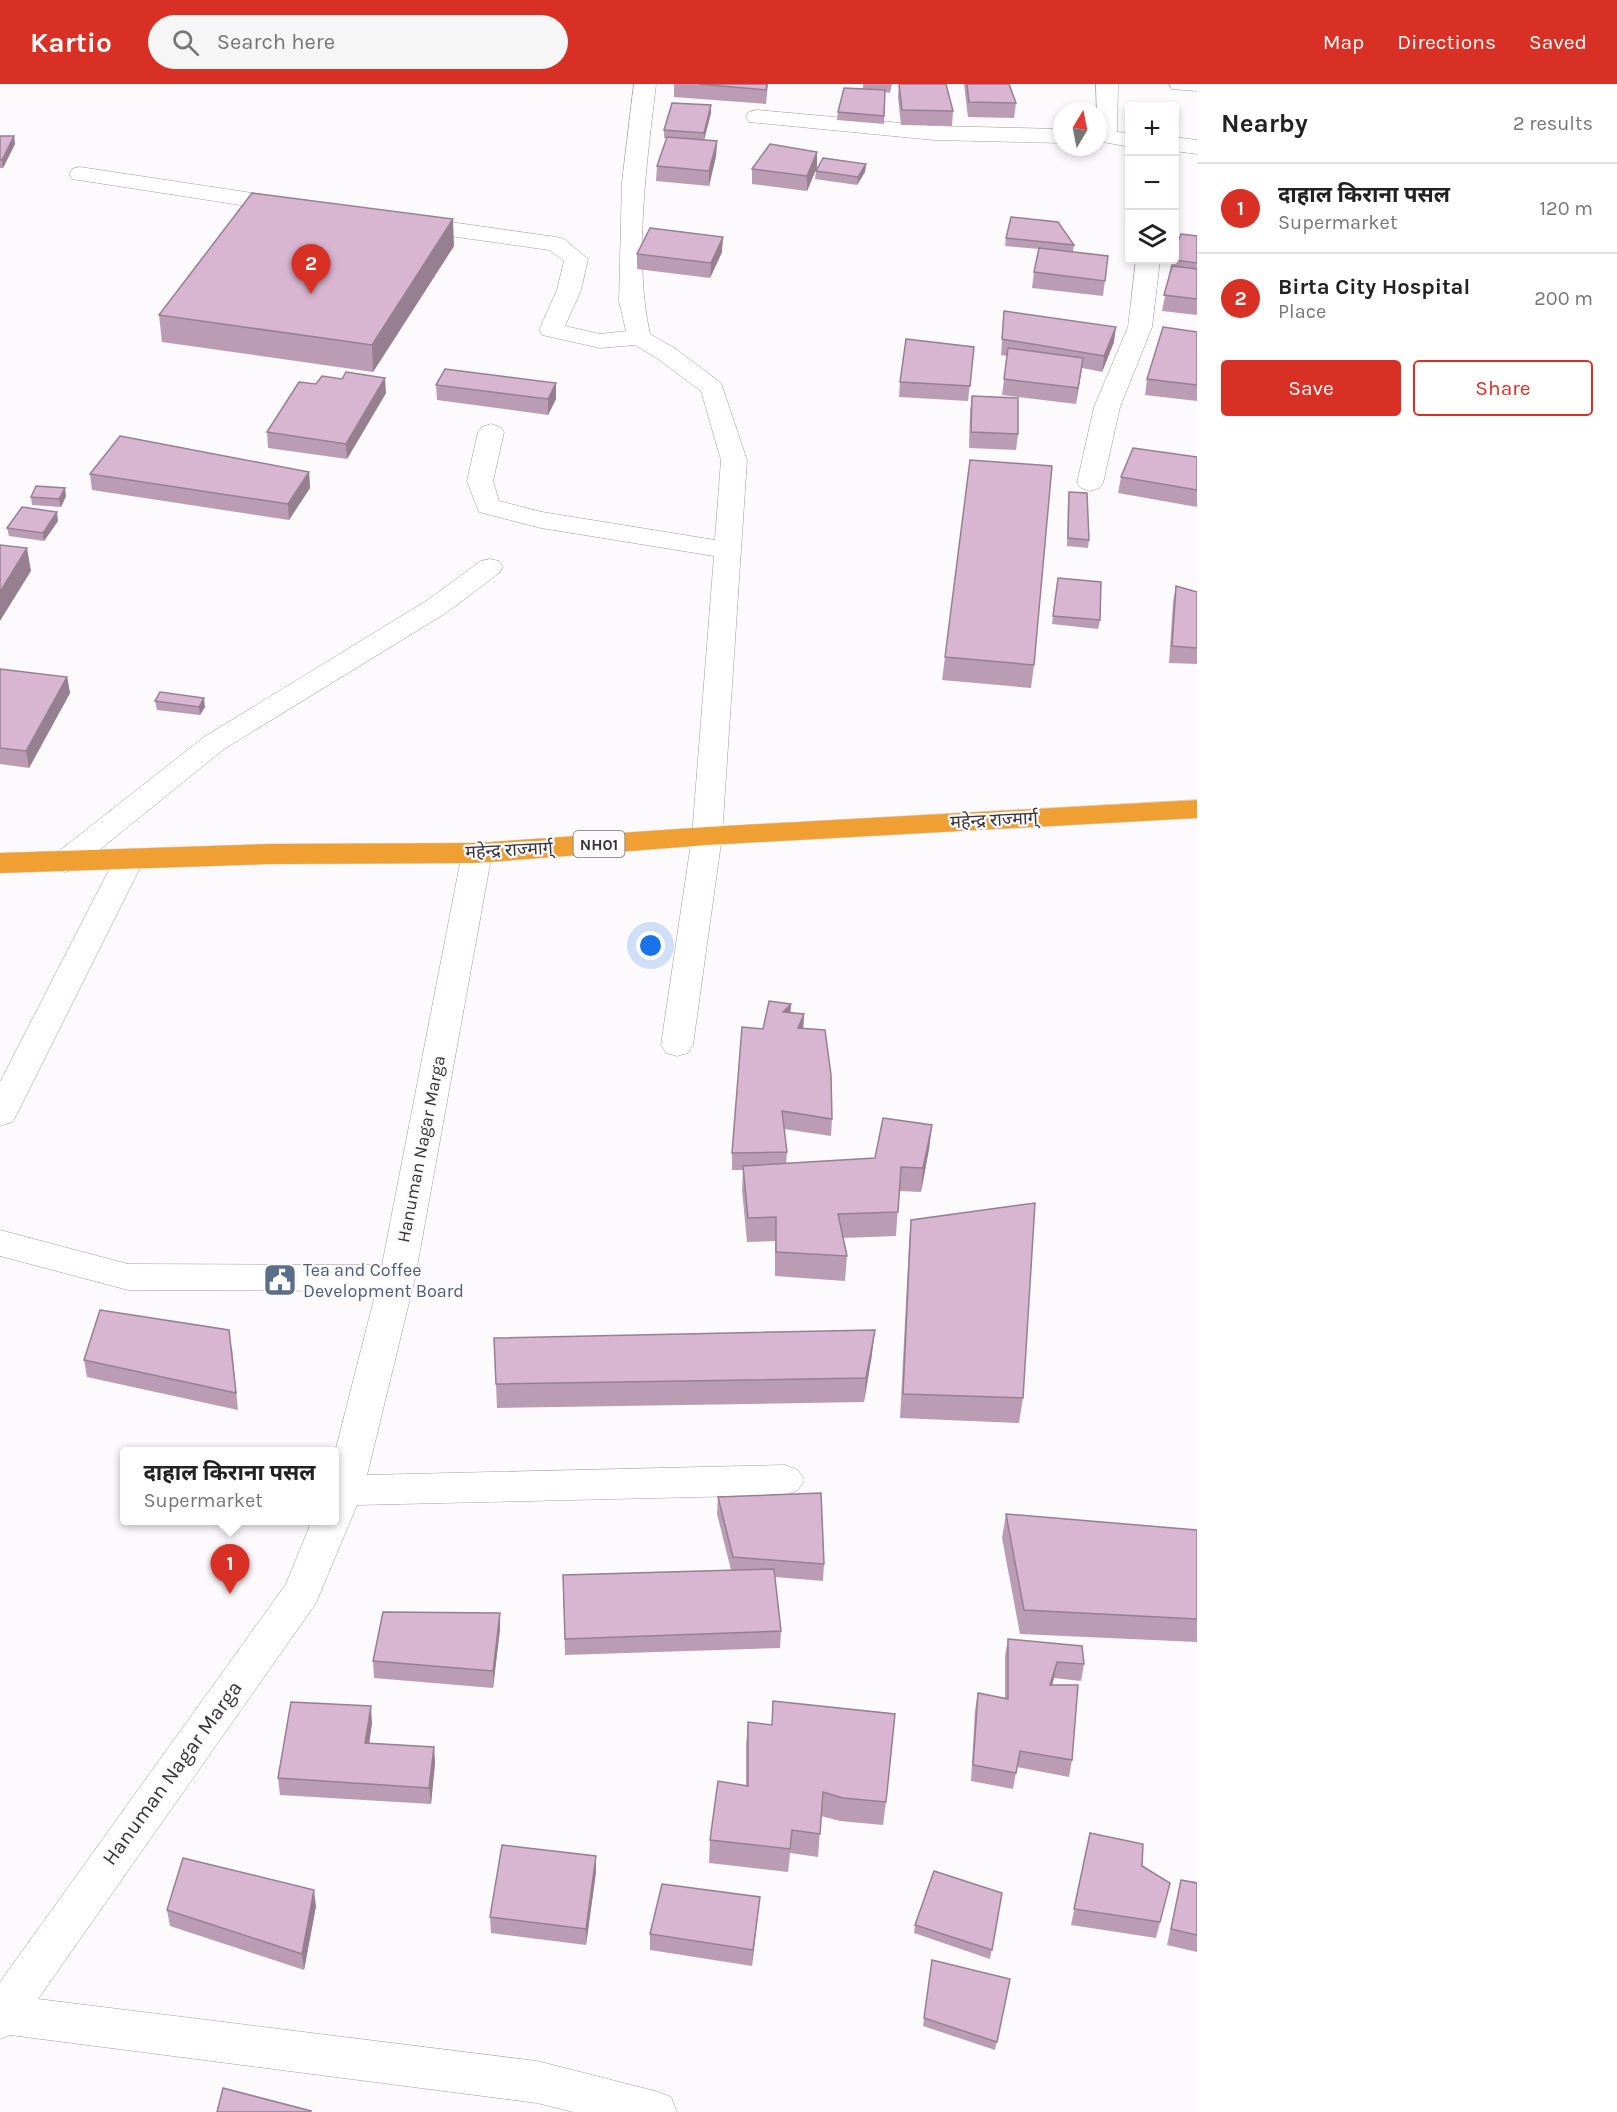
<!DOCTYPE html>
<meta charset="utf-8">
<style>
body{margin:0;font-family:Karla,"Noto Sans Devanagari",sans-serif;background:#f6f6f6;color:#222}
.controls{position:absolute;right:18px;top:18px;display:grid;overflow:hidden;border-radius:6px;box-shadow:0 3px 9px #0003}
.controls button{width:54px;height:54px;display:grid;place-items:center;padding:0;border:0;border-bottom:2px solid #e0e0e0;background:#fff;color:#222;font:30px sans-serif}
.compass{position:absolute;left:1053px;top:18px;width:54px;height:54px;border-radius:50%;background:#fff;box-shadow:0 3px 9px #0003;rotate:10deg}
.you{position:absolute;left:651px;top:862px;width:21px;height:21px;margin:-15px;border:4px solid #fff;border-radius:50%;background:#1a73e8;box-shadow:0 0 0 9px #1a73e833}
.badge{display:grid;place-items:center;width:39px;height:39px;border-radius:50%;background:#d93025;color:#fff;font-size:20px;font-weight:700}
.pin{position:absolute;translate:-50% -50px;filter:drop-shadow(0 2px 3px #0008)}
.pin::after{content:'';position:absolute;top:32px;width:21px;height:18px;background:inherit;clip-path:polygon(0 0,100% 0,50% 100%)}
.popup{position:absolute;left:120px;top:1363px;width:219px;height:78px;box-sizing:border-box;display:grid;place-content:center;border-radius:6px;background:#fff;filter:drop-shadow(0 2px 4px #0005);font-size:20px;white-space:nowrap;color:#767676}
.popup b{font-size:22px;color:#222}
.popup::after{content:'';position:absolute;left:50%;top:100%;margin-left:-12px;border:12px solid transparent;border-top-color:#fff}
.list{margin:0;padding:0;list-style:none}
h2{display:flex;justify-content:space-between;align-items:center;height:78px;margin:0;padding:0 24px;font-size:26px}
h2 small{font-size:20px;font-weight:400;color:#767676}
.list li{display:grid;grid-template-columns:39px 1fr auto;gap:18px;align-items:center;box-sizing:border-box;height:90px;padding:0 24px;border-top:2px solid #e0e0e0}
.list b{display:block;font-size:22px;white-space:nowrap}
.list p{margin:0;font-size:20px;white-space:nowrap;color:#767676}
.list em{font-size:20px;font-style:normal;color:#767676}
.actions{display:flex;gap:12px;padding:18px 24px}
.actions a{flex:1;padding:14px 0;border:2px solid #d93025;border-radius:6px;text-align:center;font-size:21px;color:#d93025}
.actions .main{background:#d93025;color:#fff}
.icon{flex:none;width:33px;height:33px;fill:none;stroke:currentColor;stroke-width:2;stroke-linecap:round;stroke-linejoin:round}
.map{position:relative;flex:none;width:1197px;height:2028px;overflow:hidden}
header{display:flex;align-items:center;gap:36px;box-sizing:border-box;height:84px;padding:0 30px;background:#d93025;color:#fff}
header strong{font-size:28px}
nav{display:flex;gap:33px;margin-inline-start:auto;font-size:21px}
.search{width:420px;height:54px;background:#f6f6f6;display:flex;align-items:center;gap:15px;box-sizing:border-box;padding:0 21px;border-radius:33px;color:#767676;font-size:22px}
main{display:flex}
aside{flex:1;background:#fff}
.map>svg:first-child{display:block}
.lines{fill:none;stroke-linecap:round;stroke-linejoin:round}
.minor-casing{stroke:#9f9b9f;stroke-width:1}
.highway-casing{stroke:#d7d7d7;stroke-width:1}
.minor{fill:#fff;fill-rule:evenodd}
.highway{fill:#f0a033;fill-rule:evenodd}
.wall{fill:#ba9db4}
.shaded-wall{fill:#977f92}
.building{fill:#d8b6d1;stroke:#977f92;stroke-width:1.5}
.labels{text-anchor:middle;stroke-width:4.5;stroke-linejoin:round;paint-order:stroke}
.shield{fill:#fdfafd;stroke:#727072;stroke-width:1.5}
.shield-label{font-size:16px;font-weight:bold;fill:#363536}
.street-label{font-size:18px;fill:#363536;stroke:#fdfafd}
.service-label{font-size:18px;fill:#4e5e75;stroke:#fdfafd;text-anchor:start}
.near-street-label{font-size:21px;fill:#363536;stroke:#fdfafd}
</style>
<header>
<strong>Kartio</strong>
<div class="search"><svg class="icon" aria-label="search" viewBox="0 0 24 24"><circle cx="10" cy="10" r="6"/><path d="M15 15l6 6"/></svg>Search here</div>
<nav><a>Map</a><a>Directions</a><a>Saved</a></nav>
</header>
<main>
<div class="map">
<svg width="1197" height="2028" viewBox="0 0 1197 2028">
<rect width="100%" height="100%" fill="#fdfafd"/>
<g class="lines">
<g class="minor-casing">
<g id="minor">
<path d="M634,0H656C647,78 633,173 650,250L676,265L721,299L747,376L722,752L693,961L688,969L677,972L666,969L661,961L692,752L714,472L541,444L479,428L467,397L478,348L482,343L491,340L500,343L504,348L493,397L499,417L542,428L715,456L721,376L701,307L658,275L635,261L600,264L542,251L539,246L557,206L564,177L549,166L408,146L400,144L397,139L400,134L408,132L556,153L564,155L588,175L581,206L565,242L600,250L626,247L619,217L622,98Z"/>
<polygon points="1096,0 1118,0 1117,48 1130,49 1130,63 1098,57"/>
<polygon points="1169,0 1197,0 1197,7 1172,5"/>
<polygon points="757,26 934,42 1062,45 1062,59 934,56 749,38 746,33 749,28"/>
<polygon points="1174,53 1197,56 1197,70 1174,67"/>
<polygon points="80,83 292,115 300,117 303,122 300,127 292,129 72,95 69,90 72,85"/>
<polygon points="1136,176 1160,176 1152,243 1120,323 1103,399 1099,404 1090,407 1081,404 1077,399 1094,323 1128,243"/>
<polygon points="490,475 499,477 503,483 499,489 446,529 224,665 76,785 65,788 54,785 50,778 54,771 204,653 426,517 481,477"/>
<polygon points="477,759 488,762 492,769 415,1194 367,1391 785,1381 798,1386 804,1396 798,1406 785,1411 357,1421 316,1519 38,1915 537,1977 655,2007 671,2013 677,2028 573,2028 537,2019 10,1951 0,1955 0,1898 286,1500 312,1436 335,1436 335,1368 376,1207 128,1206 0,1172 0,1146 128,1180 382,1181 462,769 466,762"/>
<polygon points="129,766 140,769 144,776 17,1030 12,1038 0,1042 0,998 114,776 118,769"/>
</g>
</g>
<g class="highway-casing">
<polygon id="highway" points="1197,716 1197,734 707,761 477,779 269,780 0,789 0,769 269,760 477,759 707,743"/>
</g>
<use href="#minor" class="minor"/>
<use href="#highway" class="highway"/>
</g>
<g class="wall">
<polygon points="674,0 768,0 766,20 674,13"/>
<polygon points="863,0 892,0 890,9 885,8 884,40 837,36 838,28 863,5"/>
<polygon points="899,0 953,27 952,42 901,41 898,13"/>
<polygon points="964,0 1009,0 1016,19 1014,34 968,33"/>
<polygon points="711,21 711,29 704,56 717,57 716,72 709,102 656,97 657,82 667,54 664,54 664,46"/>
<polygon points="0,52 14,52 15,60 3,84 0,84"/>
<polygon points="817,68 817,83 807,107 752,100 752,85"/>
<polygon points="866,80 865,88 857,101 815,95 816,87"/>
<polygon points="1197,152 1197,231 1162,227 1172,176"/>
<polygon points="1006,154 1074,161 1073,168 1108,172 1103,212 1032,204 1034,188 1039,165 1005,162"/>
<polygon points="454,162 373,288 162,258 159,231"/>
<polygon points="722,168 710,194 637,185 637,170"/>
<polygon points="1004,227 1114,258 1102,288 1082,284 1076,320 1002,311 1007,272 1001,271"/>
<polygon points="1197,248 1197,317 1145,311 1147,295"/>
<polygon points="974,263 968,317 899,313 900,298"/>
<polygon points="436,301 556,315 548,331 437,316"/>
<polygon points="386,309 347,375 268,364 267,348"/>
<polygon points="972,312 1018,350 1016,366 969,364 970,327"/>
<polygon points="1197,373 1197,423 1118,409 1121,393"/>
<polygon points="309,388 310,404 289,436 92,406 90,390"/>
<polygon points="1069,408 1089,456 1088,464 1067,462 1068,416"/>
<polygon points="66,412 61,423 32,421 31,413"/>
<polygon points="58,437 44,457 9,452 7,444"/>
<polygon points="1058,494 1100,536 1098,545 1052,540"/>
<polygon points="1176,502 1197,508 1197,580 1169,579 1173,518"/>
<polygon points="945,573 1034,581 1031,604 942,596"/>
<polygon points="0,585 67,593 70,609 29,684 0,680"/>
<polygon points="155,617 205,623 200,631 157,626"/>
<polygon points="791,920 790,928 804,930 803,945 832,1035 831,1052 784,1045 787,1068 786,1080 875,1074 932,1041 929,1065 921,1108 899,1107 896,1152 843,1154 847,1172 845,1197 775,1192 775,1157 747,1158 742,1106 743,1086 732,1086 732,1069 763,945"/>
<polygon points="911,1136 1023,1314 1019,1339 900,1334 909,1160"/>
<polygon points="494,1254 872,1270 864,1318 497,1324"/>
<polygon points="232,1263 238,1326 87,1293 84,1276"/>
<polygon points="718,1413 824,1480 823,1497 775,1493 781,1547 780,1564 565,1571 563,1491 731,1486 717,1430"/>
<polygon points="1006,1430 1197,1446 1197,1558 1020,1550 1002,1454"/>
<polygon points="500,1529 500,1545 493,1604 374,1594 373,1577"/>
<polygon points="1008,1555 1084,1580 1081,1597 1054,1594 1052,1601 1072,1676 1069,1693 1017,1683 1013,1705 971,1697 975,1626 978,1609 1005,1614 1005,1572"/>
<polygon points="773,1617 886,1718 883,1741 840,1737 821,1732 818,1773 790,1769 788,1788 709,1779 710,1756 746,1701 746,1661 748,1638 772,1641"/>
<polygon points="372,1639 369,1659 434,1663 435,1679 431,1720 280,1711 278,1694"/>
<polygon points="1090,1749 1170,1799 1156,1854 1071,1841"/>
<polygon points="596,1788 586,1861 491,1849 490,1833"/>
<polygon points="1181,1796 1197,1798 1197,1868 1167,1861"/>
<polygon points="1002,1809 990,1875 914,1849 915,1841"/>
<polygon points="760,1813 752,1882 650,1866 650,1850"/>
<polygon points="316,1822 304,1886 170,1842 167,1826"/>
<polygon points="932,1876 1010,1895 995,1966 923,1942"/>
</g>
<g class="shaded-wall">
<polygon points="711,21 711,29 704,56 704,49"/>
<polygon points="14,52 15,60 3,84 2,76"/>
<polygon points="717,57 716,72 709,102 709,87"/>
<polygon points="817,68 817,83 807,107 807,92"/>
<polygon points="866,80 865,88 857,101 858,93"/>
<polygon points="453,135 454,162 373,288 372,261"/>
<polygon points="723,153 722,168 710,194 711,179"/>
<polygon points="1116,243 1114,258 1102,288 1104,272"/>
<polygon points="1083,274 1081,289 1076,320 1078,304"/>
<polygon points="385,294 386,309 347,375 346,360"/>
<polygon points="556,299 556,315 548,331 548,315"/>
<polygon points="309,388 310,404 289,436 288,420"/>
<polygon points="65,404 66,412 61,423 59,415"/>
<polygon points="57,428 58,437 44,457 43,449"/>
<polygon points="27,464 31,487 0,537 0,508"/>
<polygon points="67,593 70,609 29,684 26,667"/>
<polygon points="204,614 205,623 200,631 199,623"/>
<polygon points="791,920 790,937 783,928"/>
<polygon points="804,930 803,947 798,944"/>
<polygon points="932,1041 929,1065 921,1108 923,1084"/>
<polygon points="875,1246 872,1270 864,1318 866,1294"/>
<polygon points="500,1529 500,1545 493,1604 493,1587"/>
<polygon points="1057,1578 1054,1594 1047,1618 1050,1601"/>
<polygon points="371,1622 372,1639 367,1675 365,1659"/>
<polygon points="434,1663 435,1679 431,1720 429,1704"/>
<polygon points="596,1772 596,1788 586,1861 586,1845"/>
<polygon points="314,1806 316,1822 304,1886 302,1870"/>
<polygon points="760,1813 758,1829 752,1882 753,1866"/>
</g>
<g class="building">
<polygon points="699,0 767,0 766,6"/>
<polygon points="899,0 946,0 953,27 902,26"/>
<polygon points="967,0 1009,0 1016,19 969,18"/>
<polygon points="844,4 885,6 884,32 838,28"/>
<polygon points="672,19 711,21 704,49 664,46"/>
<polygon points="0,52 14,52 2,76 0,76"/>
<polygon points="667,53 717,57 709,87 657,82"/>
<polygon points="770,60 817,68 807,92 752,85"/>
<polygon points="823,74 866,80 858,93 816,87"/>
<polygon points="252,109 453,135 372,261 159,231"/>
<polygon points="1011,133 1058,138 1074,161 1006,154"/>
<polygon points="650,144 723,153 711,179 637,170"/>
<polygon points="1181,150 1197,152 1197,179 1174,176 1174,168"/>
<polygon points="1039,164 1108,172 1105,197 1034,188"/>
<polygon points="1172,182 1197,185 1197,215 1164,211"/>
<polygon points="1004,227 1116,243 1104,272 1002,255"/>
<polygon points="1163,243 1197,248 1197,301 1147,295"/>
<polygon points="906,255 974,263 970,302 900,298"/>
<polygon points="1008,264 1083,274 1078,304 1004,295"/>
<polygon points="445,285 556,299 548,315 436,301"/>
<polygon points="346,288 385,294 346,360 267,348 299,298 316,300 322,292 342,295"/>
<polygon points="972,312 1018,314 1018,350 971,348"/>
<polygon points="120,352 309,388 288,420 90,390"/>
<polygon points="1133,364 1197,373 1197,406 1121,393"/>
<polygon points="970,376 1052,382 1034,581 945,573"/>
<polygon points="36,402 65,404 59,415 31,413"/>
<polygon points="1069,408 1087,409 1089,456 1068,454"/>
<polygon points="22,423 57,428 43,449 7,444"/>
<polygon points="0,461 27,464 0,508"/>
<polygon points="1058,494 1101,498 1100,536 1053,532"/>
<polygon points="1176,502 1197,508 1197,564 1172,562"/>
<polygon points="0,585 67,593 26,667 0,664"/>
<polygon points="160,608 204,614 199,623 155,617"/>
<polygon points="769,917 791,920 783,928 804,930 798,944 825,946 831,991 832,1035 782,1027 787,1068 732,1069 742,943 763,945"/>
<polygon points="883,1034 932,1041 923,1084 901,1083 898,1128 838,1130 847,1172 776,1168 776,1133 748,1134 743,1082 875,1074"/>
<polygon points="1035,1119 1023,1314 903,1310 911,1136"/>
<polygon points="100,1226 229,1246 236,1309 84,1276"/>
<polygon points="875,1246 866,1294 496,1300 494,1254"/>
<polygon points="821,1409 824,1480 733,1473 718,1413"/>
<polygon points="1006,1430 1197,1446 1197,1535 1024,1526"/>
<polygon points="774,1485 781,1547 565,1555 563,1491"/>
<polygon points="383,1528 500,1529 493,1587 373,1577"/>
<polygon points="1008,1555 1082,1562 1084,1580 1057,1578 1050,1601 1078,1601 1072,1676 1020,1667 1016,1689 973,1681 978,1609 1008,1615"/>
<polygon points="773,1617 895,1630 886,1718 843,1714 823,1708 820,1750 792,1746 790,1765 710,1756 718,1697 748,1702 748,1638 772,1641"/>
<polygon points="291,1618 371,1622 365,1659 434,1663 429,1704 278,1694"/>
<polygon points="1090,1749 1143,1760 1142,1782 1170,1799 1160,1838 1074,1825"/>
<polygon points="502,1761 596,1772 586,1845 490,1833"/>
<polygon points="183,1774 314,1806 302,1870 167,1826"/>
<polygon points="934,1787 1002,1809 992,1866 915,1841"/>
<polygon points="1181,1796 1197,1799 1197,1851 1171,1845"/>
<polygon points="662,1800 760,1813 753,1866 650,1850"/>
<polygon points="932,1876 1010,1895 997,1958 924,1934"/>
<polygon points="223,2004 311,2027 310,2028 217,2028"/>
</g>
<defs>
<g id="civic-square" transform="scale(1.725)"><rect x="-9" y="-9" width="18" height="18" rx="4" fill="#5c6f8a" stroke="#fdfafd"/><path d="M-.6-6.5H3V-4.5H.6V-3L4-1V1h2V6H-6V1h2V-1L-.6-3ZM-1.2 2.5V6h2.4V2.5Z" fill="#fff"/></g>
</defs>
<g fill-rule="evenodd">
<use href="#civic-square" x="280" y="1196"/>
</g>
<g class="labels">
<rect class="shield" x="573.5" y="747" width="51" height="26" rx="4.5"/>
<g class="shield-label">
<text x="599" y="766">NH01</text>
</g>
<g class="street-label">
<text transform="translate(994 736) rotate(-3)" y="6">महेन्द्र राज्मार्ग्</text>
<text transform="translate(509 766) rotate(-3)" y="6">महेन्द्र राज्मार्ग्</text>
<text transform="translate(421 1065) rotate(-79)" y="6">Hanuman Nagar Marga</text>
</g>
<g class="service-label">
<text x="303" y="1192">Tea and Coffee<tspan x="303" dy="21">Development Board</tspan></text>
</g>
<g class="near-street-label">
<text transform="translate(172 1689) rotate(-54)" y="7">Hanuman Nagar Marga</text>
</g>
</g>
</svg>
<div class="controls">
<button>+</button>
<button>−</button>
<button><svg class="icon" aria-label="layers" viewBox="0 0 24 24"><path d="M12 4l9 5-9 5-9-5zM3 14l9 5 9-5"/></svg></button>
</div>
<svg class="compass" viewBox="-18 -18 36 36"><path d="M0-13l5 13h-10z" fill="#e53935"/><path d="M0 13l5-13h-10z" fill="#767676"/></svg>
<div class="you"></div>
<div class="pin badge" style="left:230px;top:1510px">1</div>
<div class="popup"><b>दाहाल किराना पसल</b>Supermarket</div>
<div class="pin badge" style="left:311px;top:210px">2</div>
</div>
<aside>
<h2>Nearby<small>2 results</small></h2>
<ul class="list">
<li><span class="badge">1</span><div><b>दाहाल किराना पसल</b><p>Supermarket</p></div><em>120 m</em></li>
<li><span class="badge">2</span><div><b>Birta City Hospital</b><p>Place</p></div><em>200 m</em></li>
</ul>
<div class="actions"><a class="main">Save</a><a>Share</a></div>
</aside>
</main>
